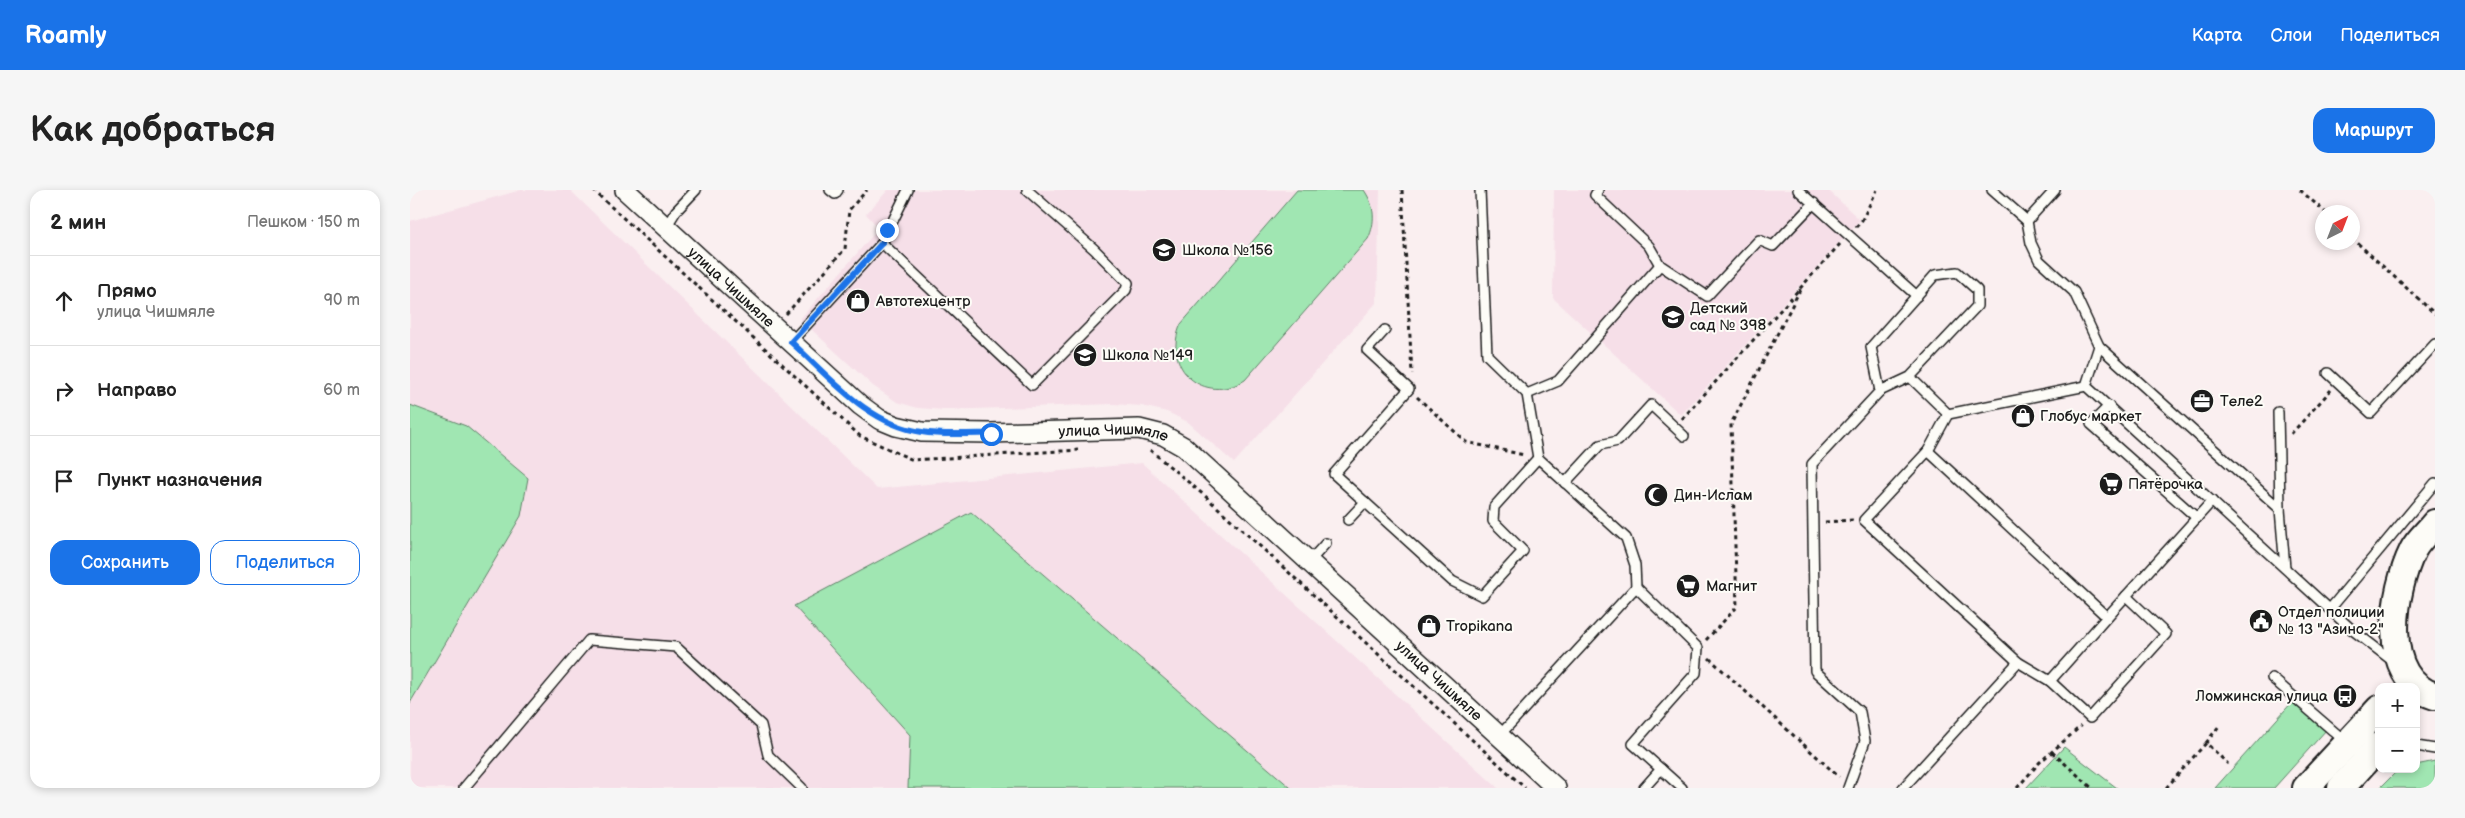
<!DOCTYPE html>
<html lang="ru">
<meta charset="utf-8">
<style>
body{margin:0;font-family:"Balsamiq Sans",sans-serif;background:#f6f6f6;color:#222}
.controls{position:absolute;right:15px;bottom:15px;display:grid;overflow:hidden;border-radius:10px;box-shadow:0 2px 8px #0003}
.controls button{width:45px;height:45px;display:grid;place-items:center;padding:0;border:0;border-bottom:1px solid #e0e0e0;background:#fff;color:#222;font:25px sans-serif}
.compass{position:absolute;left:1905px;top:15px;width:45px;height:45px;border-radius:50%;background:#fff;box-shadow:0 2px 8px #0003;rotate:42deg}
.stop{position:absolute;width:15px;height:15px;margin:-11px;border:4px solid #1a73e8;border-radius:50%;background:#fff}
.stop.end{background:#1a73e8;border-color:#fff;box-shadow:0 1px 5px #0008}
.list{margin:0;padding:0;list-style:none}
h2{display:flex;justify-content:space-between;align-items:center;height:65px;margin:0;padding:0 20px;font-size:21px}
h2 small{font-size:16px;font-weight:400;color:#767676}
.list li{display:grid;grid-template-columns:32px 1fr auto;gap:15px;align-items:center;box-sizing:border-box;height:90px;padding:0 20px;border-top:1px solid #e0e0e0}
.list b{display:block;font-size:19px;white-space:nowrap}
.list p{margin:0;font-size:16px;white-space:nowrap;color:#767676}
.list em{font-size:16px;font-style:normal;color:#767676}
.actions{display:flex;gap:10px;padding:15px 20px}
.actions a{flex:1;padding:11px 0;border:1px solid #1a73e8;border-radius:15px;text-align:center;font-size:18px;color:#1a73e8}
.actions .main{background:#1a73e8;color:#fff}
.icon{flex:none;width:28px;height:28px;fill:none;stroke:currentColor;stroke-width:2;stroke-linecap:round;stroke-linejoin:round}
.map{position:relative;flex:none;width:2025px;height:598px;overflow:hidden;border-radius:15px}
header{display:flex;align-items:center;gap:30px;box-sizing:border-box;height:70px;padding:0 25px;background:#1a73e8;color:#fff}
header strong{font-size:24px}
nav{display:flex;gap:28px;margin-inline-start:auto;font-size:18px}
.intro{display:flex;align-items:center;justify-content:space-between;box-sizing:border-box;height:120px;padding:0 30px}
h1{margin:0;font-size:35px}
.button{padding:12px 22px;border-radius:15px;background:#1a73e8;color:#fff;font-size:18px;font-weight:700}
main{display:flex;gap:30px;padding:0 30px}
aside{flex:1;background:#fff;border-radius:15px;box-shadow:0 2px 8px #0003}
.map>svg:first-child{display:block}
.built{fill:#f6dfe8}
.green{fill:#a0e6b2;stroke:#5e8167}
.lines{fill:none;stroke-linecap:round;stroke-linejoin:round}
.service-casing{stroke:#1c1c1c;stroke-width:12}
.minor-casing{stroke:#1c1c1c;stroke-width:22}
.secondary-casing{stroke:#1c1c1c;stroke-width:30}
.path{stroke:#1c1c1c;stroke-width:3;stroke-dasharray:4 4;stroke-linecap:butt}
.service{stroke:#fdfcf7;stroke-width:9}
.minor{stroke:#fdfcf7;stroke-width:19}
.secondary{stroke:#fdfcf7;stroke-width:26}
.route{stroke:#1a73e8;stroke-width:6}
.labels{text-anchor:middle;stroke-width:4;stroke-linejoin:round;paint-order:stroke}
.poi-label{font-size:15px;fill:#1c1c1c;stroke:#fdfcf7;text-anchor:start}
.street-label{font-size:15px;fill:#1c1c1c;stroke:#fdfcf7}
</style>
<header>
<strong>Roamly</strong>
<nav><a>Карта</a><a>Слои</a><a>Поделиться</a></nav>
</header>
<div class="intro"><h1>Как добраться</h1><a class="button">Маршрут</a></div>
<main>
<aside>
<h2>2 мин<small>Пешком · 150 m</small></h2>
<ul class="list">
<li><svg class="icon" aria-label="ahead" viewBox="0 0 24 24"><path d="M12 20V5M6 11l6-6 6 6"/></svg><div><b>Прямо</b><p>улица Чишмяле</p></div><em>90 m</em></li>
<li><svg class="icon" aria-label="right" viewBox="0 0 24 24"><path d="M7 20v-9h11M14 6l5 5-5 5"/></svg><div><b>Направо</b></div><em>60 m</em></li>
<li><svg class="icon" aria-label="arrive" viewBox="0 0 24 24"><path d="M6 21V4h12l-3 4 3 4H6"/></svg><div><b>Пункт назначения</b></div></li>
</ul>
<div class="actions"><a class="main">Сохранить</a><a>Поделиться</a></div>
</aside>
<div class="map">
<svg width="2025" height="598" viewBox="0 0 2025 598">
<rect width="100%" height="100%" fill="#faeff0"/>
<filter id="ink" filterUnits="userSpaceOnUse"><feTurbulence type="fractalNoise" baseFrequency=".02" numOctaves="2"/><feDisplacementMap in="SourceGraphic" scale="10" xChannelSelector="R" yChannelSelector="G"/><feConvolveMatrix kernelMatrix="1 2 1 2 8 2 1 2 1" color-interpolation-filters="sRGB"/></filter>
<g filter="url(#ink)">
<g class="built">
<polygon points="111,0 160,0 467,299 732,273 1088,598 0,598 0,31"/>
<polygon points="478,0 970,0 967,112 824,273 778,232 757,222 732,216 703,214 535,220 508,218 487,212 463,196 390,129 469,38 456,24"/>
<polygon points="1144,0 1418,0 1450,30 1271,225 1143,108"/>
</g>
<g class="green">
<path d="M887,0H954C965,16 966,32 958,49L835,190C794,216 751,178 771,134Z"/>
<polygon points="0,215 56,236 118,288 111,326 0,513"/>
<polygon points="561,322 881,598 498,598 500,545 384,416"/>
<polygon points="1884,510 1917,539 1864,598 1805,598"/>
<polygon points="1654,557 1707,598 1616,598"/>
<polygon points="2025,571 2025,598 1970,598 1989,579 2006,579 2006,575"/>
</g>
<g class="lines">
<g class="service-casing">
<g id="service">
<polyline points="420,0 425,4 428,0"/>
<polyline points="1070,0 1077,165 1117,204 1128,268"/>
<polyline points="1188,0 1185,5 1239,56 1250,75 1297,106 1349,50 1363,56 1404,13"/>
<polyline points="1388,0 1507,106"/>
<polyline points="1582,0 1617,31 1645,0"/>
<polyline points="1617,31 1621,53 1629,70 1664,102 1689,156 1676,196"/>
<polyline points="256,37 266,21 286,0"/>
<polyline points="472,53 498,0"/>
<polyline points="975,140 957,160 999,199 924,284 1042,391 1072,406 1113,361 1083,331 1084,317 1128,268 1216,348 1225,375 1226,397 1089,546"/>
<polyline points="381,152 472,53 622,195 716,100 718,93 684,59 617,0"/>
<polyline points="1689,156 1870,319 1875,378"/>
<polyline points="1918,183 1961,223 2025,154"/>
<polyline points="1500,187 1470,201 1461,157 1525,85 1547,82 1567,100 1567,116 1500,187 1538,224 1676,196 1940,438 1984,472"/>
<polyline points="1117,204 1148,191 1250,75"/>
<polyline points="1699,216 1681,234 1787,328"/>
<polyline points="1868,222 1870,319"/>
<polygon points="1518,261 1697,427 1640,491 1608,472 1454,330"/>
<polyline points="1518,261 1538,224"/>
<polyline points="1155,293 1190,255 1208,251 1241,215 1274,246"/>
<polyline points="938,330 955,312"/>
<polyline points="899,372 916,353"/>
<polyline points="1226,397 1288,458 1286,483 1223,554 1272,598"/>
<polyline points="1716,406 1802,311"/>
<polyline points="1920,419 2025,293"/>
<polyline points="1862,488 1936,552"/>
<polyline points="1640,491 1680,528 1756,444 1716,406 1697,427"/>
<polyline points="2006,556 2025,559"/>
<polyline points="54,598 179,450 266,457 351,535 358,565 392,598"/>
<polyline points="1234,598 1251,579"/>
<polyline points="1438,598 1455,551 1450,522 1405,481 1402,274 1470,201"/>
<polyline points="1493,598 1608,472"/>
</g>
</g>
<g class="minor-casing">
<g id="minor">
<path id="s1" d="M215,0L450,215L469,229L486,236L512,242L581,243L729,239L753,245L774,257L1146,598"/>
</g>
</g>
<g class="secondary-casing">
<g id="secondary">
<path d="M2025,333C2018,342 2008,350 2003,360C1983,401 1968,488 2025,506"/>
<polyline points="1896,598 1969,519"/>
<polyline points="1931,598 1969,556"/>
</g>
</g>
<g class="path">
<polyline points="183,0 450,246 503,270 668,260"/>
<polyline points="992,0 1002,184"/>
<polyline points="1890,0 1915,22"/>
<polyline points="1446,37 1452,30 1467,0"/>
<polyline points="1942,48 2025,124"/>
<polyline points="376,124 435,59 439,20 457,0"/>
<polyline points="1007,207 1056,252 1114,265"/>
<polyline points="1272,229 1430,54"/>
<polyline points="1881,244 1921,200"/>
<polyline points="740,260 795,306 1115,598"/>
<polyline points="1415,332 1443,330"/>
<polyline points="1296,450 1327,417 1321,234 1392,96"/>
<polyline points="1299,468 1429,587"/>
<polyline points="1796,553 1809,536"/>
<polyline points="1642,562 1682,598"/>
<polyline points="1607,598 1629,573 1671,536"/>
<polyline points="1756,598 1796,553 1818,574"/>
</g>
<use href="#service" class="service"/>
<use href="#minor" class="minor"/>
<use href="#secondary" class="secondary"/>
</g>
</g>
<g class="lines" filter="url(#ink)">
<path class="route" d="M477,40L472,53L381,152C420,187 457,234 512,242C534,246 559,243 581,244"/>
</g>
<defs>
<g id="school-disc" transform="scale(1.25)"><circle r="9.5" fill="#1c1c1c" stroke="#fdfcf7"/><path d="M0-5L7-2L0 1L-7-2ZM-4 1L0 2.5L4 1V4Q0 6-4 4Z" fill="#fff"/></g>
<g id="shop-disc" transform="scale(1.25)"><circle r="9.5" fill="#1c1c1c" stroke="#fdfcf7"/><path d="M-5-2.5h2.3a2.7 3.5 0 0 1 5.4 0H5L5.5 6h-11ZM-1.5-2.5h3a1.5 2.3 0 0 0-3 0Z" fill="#fff"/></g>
<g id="office-disc" transform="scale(1.25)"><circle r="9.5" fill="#1c1c1c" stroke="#fdfcf7"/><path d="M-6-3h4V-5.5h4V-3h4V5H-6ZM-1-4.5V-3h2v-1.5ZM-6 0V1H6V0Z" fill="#fff"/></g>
<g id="supermarket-disc" transform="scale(1.25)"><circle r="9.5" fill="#1c1c1c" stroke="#fdfcf7"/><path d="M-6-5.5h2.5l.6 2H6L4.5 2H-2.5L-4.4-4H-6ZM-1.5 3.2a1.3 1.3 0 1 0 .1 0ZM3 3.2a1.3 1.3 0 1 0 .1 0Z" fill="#fff"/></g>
<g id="mosque-disc" transform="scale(1.25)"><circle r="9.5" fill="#1c1c1c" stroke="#fdfcf7"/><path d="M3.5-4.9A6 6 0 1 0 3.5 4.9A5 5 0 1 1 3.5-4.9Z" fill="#fff"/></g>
<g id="civic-disc" transform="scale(1.25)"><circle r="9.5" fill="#1c1c1c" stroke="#fdfcf7"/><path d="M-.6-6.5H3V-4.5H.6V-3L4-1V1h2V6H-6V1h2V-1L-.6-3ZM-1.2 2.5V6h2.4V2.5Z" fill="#fff"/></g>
<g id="bus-disc" transform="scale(1.25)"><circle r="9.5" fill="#1c1c1c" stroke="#fdfcf7"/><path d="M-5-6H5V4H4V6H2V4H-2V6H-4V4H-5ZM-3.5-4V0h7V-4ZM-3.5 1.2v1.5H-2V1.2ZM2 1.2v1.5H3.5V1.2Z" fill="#fff"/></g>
</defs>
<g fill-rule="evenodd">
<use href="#school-disc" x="754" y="60"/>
<use href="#shop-disc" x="448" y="111"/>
<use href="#school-disc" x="1263" y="127"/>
<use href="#school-disc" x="675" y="165"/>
<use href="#office-disc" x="1792" y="211"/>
<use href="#shop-disc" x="1613" y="226"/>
<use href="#supermarket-disc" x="1701" y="294"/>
<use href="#mosque-disc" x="1246" y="305"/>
<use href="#supermarket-disc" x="1278" y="396"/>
<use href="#civic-disc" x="1851" y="431"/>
<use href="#shop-disc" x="1019" y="436"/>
<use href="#bus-disc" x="1935" y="506"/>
</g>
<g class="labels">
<g class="poi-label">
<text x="772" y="65">Школа №156</text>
<text x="466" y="116">Автотехцентр</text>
<text x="1280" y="123">Детский<tspan x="1280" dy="17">сад № 398</tspan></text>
<text x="692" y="170">Школа №149</text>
<text x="1810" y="216">Теле2</text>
<text x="1630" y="231">Глобус маркет</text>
<text x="1718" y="299">Пятёрочка</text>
<text x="1264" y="310">Дин-Ислам</text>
<text x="1296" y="401">Магнит</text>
<text x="1868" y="427">Отдел полиции<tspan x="1868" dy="17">№ 13 "Азино-2"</tspan></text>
<text x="1036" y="441">Tropikana</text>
<text x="1918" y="511" text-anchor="end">Ломжинская улица</text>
</g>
<g class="street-label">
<text dy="5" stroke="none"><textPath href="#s1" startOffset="144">улица Чишмяле</textPath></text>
<text dy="5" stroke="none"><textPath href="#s1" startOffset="579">улица Чишмяле</textPath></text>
<text dy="5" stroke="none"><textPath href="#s1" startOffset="999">улица Чишмяле</textPath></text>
</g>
</g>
</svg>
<div class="controls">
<button>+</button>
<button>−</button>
</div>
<svg class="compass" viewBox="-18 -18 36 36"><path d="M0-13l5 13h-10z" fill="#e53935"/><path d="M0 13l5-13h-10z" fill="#767676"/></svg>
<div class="stop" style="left:581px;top:244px"></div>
<div class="stop end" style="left:477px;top:40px"></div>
</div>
</main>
